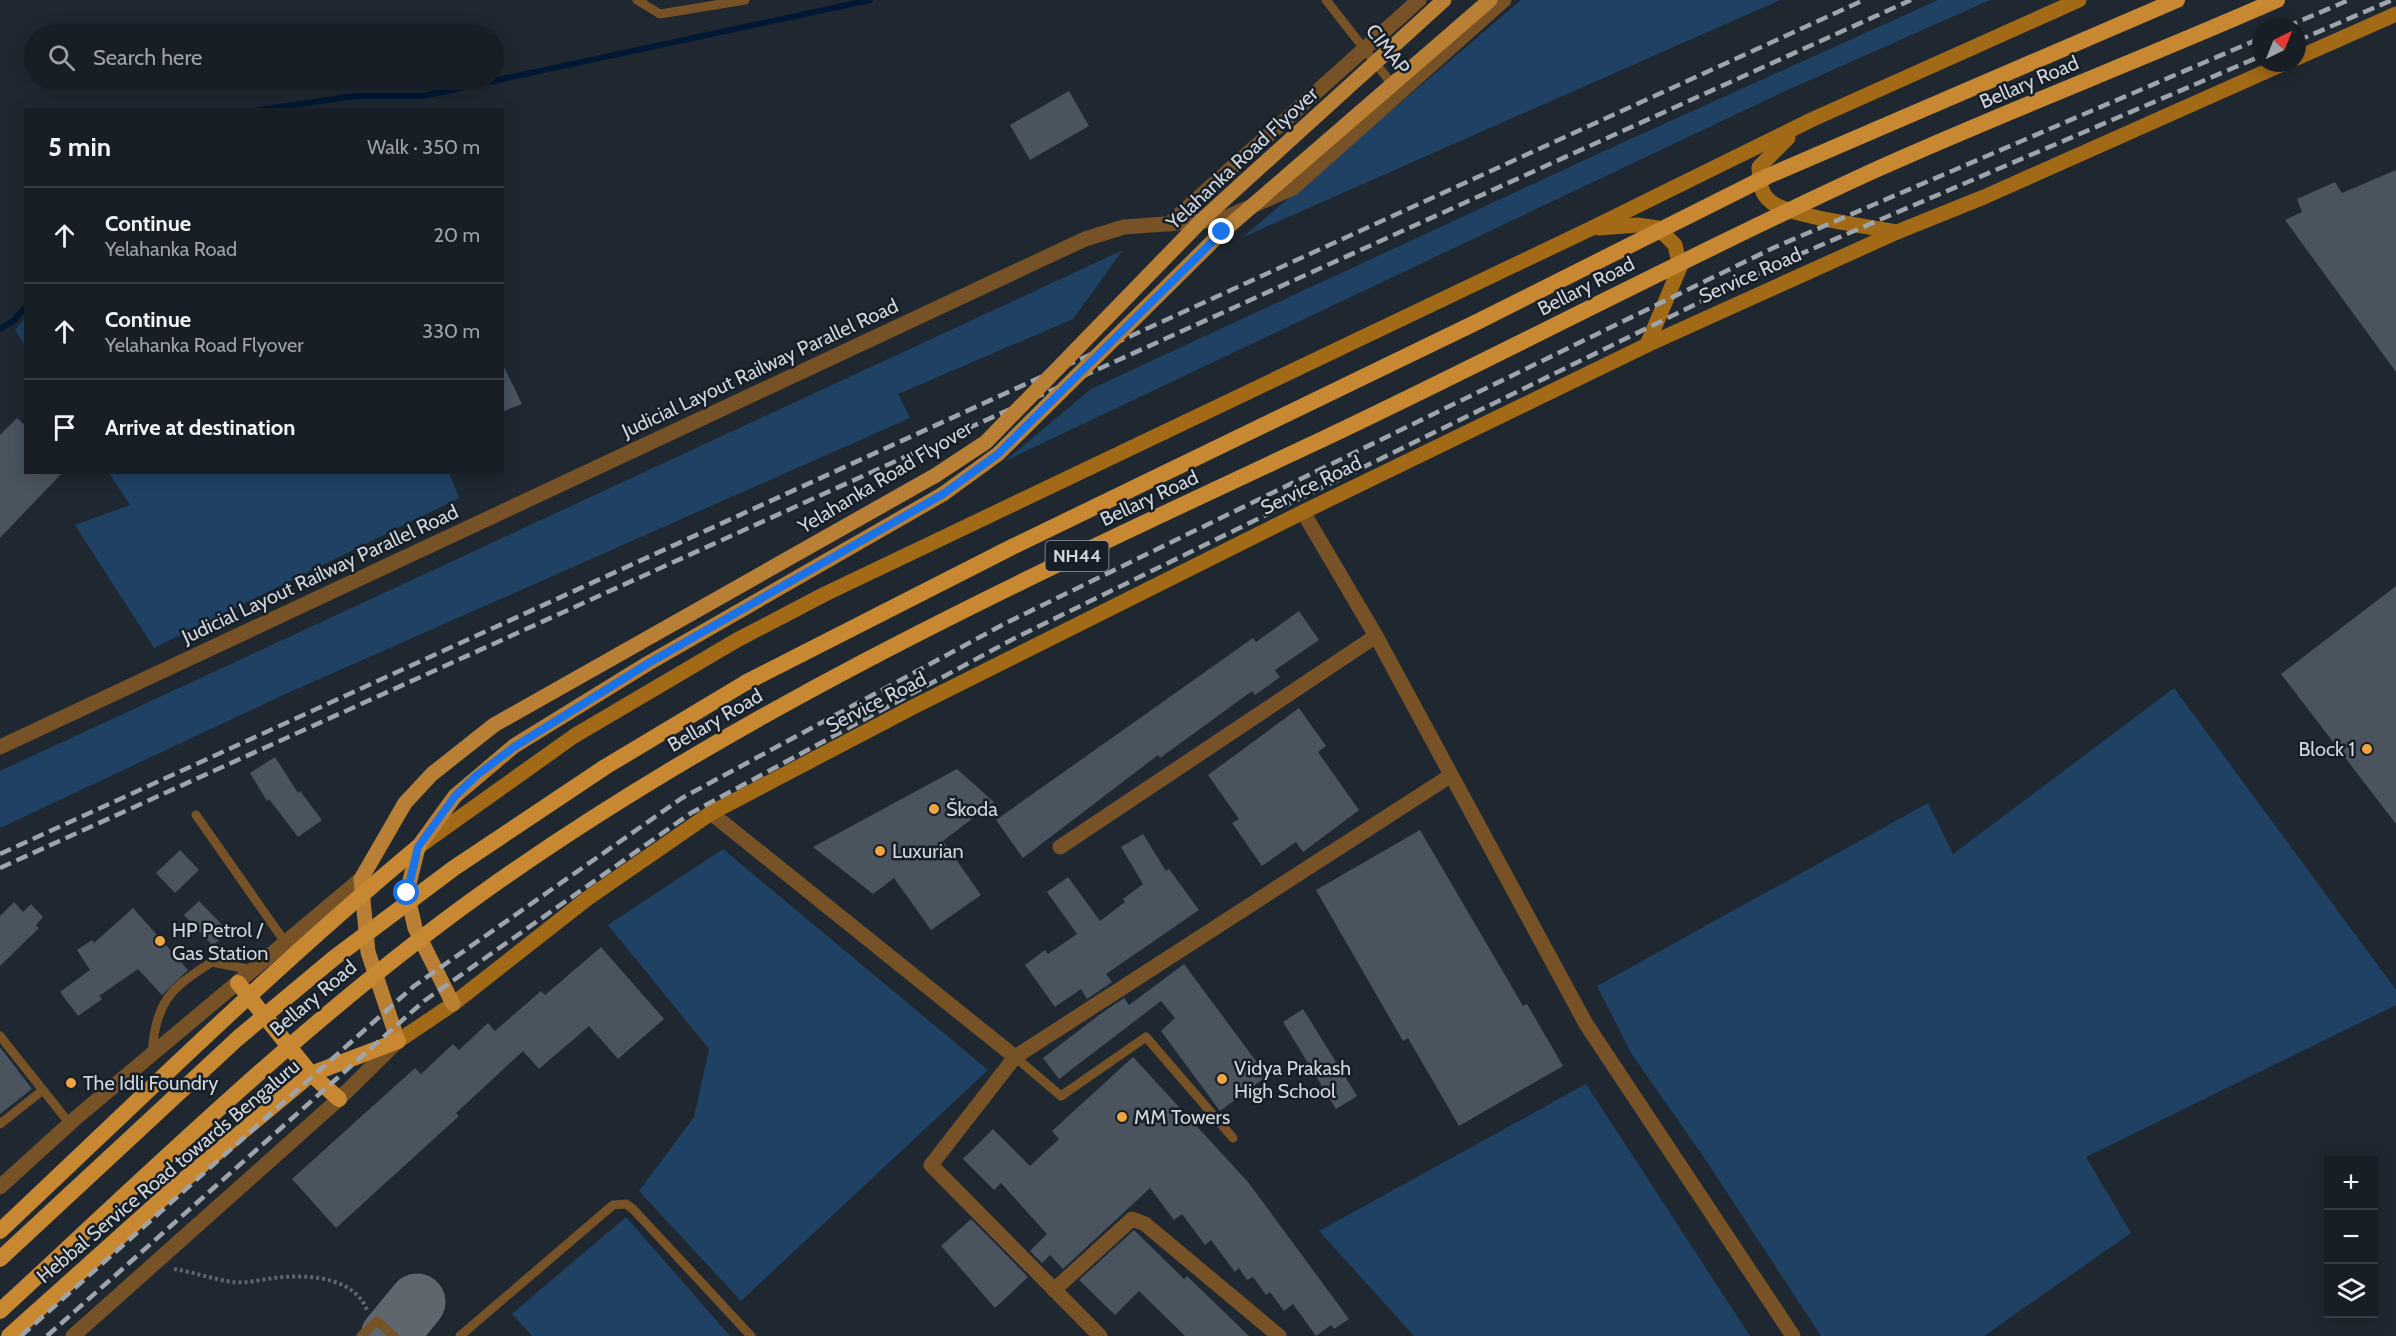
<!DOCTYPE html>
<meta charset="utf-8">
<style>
body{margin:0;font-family:Cabin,sans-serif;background:#20272d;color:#f1f3f6}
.controls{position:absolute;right:18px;bottom:18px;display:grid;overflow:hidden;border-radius:0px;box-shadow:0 3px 15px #0003}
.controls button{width:54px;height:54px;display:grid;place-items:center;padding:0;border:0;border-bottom:2px solid #363c42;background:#171e25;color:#f1f3f6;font:30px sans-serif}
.compass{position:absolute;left:2252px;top:18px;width:54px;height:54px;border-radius:50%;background:#171e25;box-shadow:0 3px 15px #0003;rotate:43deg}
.stop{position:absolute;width:18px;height:18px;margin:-14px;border:4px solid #1a73e8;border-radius:50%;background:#fff}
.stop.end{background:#1a73e8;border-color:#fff;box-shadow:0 2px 6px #0008}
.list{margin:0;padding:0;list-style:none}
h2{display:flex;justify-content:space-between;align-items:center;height:78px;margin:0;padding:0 24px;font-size:26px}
h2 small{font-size:20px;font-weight:400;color:#9ea2a7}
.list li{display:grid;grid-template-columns:39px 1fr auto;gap:18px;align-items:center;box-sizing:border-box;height:96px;padding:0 24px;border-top:2px solid #363c42}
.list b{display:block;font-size:22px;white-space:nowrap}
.list p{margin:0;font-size:20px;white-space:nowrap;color:#9ea2a7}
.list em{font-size:20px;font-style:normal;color:#9ea2a7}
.icon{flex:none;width:33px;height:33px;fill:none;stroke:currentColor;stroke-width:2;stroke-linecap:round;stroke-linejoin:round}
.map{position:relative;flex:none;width:2396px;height:1336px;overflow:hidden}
.search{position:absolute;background:#171e25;box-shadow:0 3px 15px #0003;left:24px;top:24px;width:480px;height:66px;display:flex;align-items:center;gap:15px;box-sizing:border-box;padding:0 21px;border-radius:33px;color:#9ea2a7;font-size:22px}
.panel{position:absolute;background:#171e25;box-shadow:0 3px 15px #0003;left:24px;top:108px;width:480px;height:366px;border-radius:0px}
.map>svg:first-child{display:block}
.grass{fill:#1f4164}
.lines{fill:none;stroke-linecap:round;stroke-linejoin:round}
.stream{stroke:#001834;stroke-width:6}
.taxiway{stroke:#5e666e;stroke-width:57}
.building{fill:#4a545e}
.path{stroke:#5e666e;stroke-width:4;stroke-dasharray:3 3;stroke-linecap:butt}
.service{stroke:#765226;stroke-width:9}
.minor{stroke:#765226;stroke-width:15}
.tertiary{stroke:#765226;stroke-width:15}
.secondary{stroke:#a26917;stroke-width:15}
.primary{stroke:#b97f34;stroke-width:15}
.trunk{stroke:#c88832;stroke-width:16}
.rail{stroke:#9da4ab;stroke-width:4.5;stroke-dasharray:12 6;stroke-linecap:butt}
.primary-bridge{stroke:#b97f34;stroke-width:15}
.trunk-bridge{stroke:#c88832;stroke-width:16}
.route{stroke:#1a73e8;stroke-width:8}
.poi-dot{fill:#f1a540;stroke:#161e27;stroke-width:2}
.labels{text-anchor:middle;stroke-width:5;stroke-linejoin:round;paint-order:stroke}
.shield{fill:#161e27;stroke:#989ea5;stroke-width:1.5}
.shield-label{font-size:18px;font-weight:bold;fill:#cfd5db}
.street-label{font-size:20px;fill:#cfd5db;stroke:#161e27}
.poi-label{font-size:20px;fill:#cfd5db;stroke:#161e27;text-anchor:start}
</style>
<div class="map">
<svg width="2396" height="1336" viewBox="0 0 2396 1336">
<rect width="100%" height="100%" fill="#1f2831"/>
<g class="grass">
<polygon points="1521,0 1780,0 1243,237"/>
<polygon points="1938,0 1990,0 1783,92 1005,461 1091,389 1602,152"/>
<polygon points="1123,250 1073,319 898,394 910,418 281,696 0,828 0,771"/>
<polygon points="25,318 26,346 25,346 15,330"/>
<polygon points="109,473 449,473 459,498 154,648 75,525 130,505"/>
<polygon points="2174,688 2396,990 2396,1005 2086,1157 2131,1233 1984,1336 1821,1336 1705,1159 1631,1053 1597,986 1928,803 1953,854"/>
<polygon points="723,849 988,1070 741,1301 639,1191 694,1117 709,1049 608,925"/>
<polygon points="1586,1084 1750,1336 1414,1336 1319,1231"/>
<polygon points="626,1217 730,1336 532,1336 512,1314"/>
</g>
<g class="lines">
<g class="stream">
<polyline points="259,110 355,96 423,96 870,0"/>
<polyline points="0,329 13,321 26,307"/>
</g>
<polyline class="taxiway" points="389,1336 417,1302"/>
</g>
<g class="building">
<polygon points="1069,91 1089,126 1030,160 1010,125"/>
<polygon points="2396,170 2396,372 2285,220 2302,212 2297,199 2335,182 2342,193"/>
<polygon points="502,363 522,404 502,412"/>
<polygon points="17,418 26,426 26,472 63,472 0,538 0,435"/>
<polygon points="2396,586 2396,824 2281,674"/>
<polygon points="1299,611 1319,640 1275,670 1280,677 1255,695 1252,691 1160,758 1158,755 1023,858 996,820 1253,638 1256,642"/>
<polygon points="1299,708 1326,746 1318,752 1359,810 1303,852 1296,842 1262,866 1232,823 1239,819 1208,775"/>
<polygon points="275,757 298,793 300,791 322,820 298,837 269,799 267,801 250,773"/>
<polygon points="957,769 994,802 943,841 981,895 931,930 894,878 873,894 813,847"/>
<polygon points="1420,830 1523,1006 1527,1004 1563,1066 1459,1126 1408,1038 1403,1041 1316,890"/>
<polygon points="1143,834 1166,871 1169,869 1199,910 1106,974 1112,982 1087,999 1081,989 1055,1007 1025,965 1045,950 1048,954 1077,934 1047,892 1068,877 1100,921 1125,902 1123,899 1143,884 1121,847"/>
<polygon points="180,850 199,870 175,893 156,873"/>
<polygon points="199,901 228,931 213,946 184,915"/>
<polygon points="14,902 23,912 31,904 43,917 36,925 39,928 0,966 0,916"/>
<polygon points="133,908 188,970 162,995 138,969 99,996 102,999 78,1016 60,992 90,970 77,950 92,940 94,943"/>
<polygon points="601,947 664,1019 618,1059 589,1026 539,1069 523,1051 456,1113 459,1116 336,1228 292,1179 415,1068 421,1074 453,1044 459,1050 488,1023 495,1031 541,991 545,995"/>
<polygon points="1184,964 1267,1076 1220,1111 1161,1031 1175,1018 1161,1001 1059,1079 1043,1058 1099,1015 1124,998 1129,1005"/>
<polygon points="1303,1009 1357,1096 1336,1109 1283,1022"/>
<polygon points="0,1047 32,1089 0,1114"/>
<polygon points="1133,1057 1248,1182 1349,1319 1334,1329 1331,1325 1316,1336 1293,1304 1284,1311 1270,1292 1266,1295 1253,1277 1247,1280 1239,1268 1235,1272 1211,1240 1205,1245 1182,1214 1174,1220 1150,1188 1063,1269 1050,1255 1042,1263 1030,1251 1047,1234 1001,1183 994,1190 963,1159 993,1129 1030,1166 1059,1139 1052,1131"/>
<polygon points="971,1219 1028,1277 995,1308 941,1246"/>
<polygon points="1134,1230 1184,1279 1187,1276 1249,1336 1185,1336 1139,1291 1115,1315 1079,1280"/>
</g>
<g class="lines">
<path class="path" d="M174,1269C193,1272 213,1279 232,1282C248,1284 267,1278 283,1277C313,1275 354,1278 367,1310"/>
<g class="service">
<polyline points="637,0 660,14 745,0"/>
<polyline points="1326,0 1395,88"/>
<polyline points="196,815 285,942"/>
<polyline points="0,1036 70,1124"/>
<path d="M152,1055C155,1003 169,989 212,962L253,970"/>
<polyline points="1015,1057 1061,1096 1146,1037 1233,1138"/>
<polyline points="0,1124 43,1090"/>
<polyline points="361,1336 377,1321 394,1336"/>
<polyline points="460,1336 613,1205 626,1204 633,1209 751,1336"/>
</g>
<g class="minor">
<polyline points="1303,512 1376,636 1586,1024 1793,1336"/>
<polyline points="711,813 1015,1057"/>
<polyline points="1060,847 1376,636"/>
<polyline points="1054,1290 1132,1219 1145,1224 1279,1336"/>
<polyline points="1100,1336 931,1165 1015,1057 1450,776"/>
</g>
<g class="tertiary">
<polyline points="1169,224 1419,0"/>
<polyline points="0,747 1085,239 1124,227 1220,220 1293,188 1504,0"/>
<polyline points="0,1187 77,1117 361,879"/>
<polyline points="73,1336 339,1099 397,1042"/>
</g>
<g class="secondary">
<polyline points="2297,58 2396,14"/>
<path d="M1788,138L1759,167C1760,180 1759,192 1770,201C1786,216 1872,227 1897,232"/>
<polyline points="1599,228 1637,225 1658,228 1675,245 1680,267 1647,345"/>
<polyline points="421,845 574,736 737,640 825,594 1590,229 1811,120 2079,0"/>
<polyline points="398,1041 453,1004 588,898 711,813 913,707 1303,512 1647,345 1897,232 1984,197 2285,63"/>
</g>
<g class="primary">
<polyline points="453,1004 415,928 407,893 418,847 455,796 514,746 647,664 943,494"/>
<polyline points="398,1041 368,952 361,879 405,803 432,774 494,725 936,475"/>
</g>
<g class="trunk">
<polyline points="238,983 311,1074 339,1099"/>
<path d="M0,1231C138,1101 273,968 418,847"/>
<polyline points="9,1336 173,1189 311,1074 398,1041"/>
</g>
<g class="rail">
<polyline points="2286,27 2349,0"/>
<polyline points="2297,41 2392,0"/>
<polyline points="0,854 1864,0"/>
<polyline points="0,868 1911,0"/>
<polyline points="21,1336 414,986 682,798 1006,623 1773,248 2261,38"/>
<polyline points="47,1336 424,1001 691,813 1015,638 1784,261 2261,56"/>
</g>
<g class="primary-bridge">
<polyline points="936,475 986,442 1204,218 1444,0"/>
<polyline points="943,494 998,454 1222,232 1490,0"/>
</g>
<g class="trunk-bridge">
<polyline points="0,1259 238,1038 334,958 454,868 605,767 745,683 1012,547 1479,321 1768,176 2177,0"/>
<path d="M0,1311C156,1167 309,1017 482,893C742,707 1035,574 1323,439C1507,352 1687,256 1873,171C2006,111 2143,59 2277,0"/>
</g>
</g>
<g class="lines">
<polyline class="route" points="407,893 418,847 455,796 477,775 514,747 647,664 943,494 998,454 1222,232"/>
</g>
<g class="poi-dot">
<circle cx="2367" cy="749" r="6"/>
<circle cx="934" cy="809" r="6"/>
<circle cx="880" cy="851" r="6"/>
<circle cx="160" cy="941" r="6"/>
<circle cx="1222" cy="1079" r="6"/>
<circle cx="71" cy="1083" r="6"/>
<circle cx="1122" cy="1117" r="6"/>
</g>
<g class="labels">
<rect class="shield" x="1045.5" y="541" width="63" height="30" rx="4.5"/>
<g class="shield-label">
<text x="1077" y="562">NH44</text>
</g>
<g class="street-label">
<text transform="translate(1388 49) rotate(52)" y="7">CIMAP</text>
<text transform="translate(2029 82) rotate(-23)" y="7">Bellary Road</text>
<text transform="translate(1242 158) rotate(-43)" y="7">Yelahanka Road Flyover</text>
<text transform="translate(1750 275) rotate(-24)" y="7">Service Road</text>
<text transform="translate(1586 286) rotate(-27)" y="7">Bellary Road</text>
<text transform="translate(760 368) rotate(-25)" y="7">Judicial Layout Railway Parallel Road</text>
<text transform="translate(885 477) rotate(-31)" y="7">Yelahanka Road Flyover</text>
<text transform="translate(1311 485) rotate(-26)" y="7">Service Road</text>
<text transform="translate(1149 498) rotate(-25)" y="7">Bellary Road</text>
<text transform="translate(320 574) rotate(-25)" y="7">Judicial Layout Railway Parallel Road</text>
<text transform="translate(876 702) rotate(-27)" y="7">Service Road</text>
<text transform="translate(715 720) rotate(-30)" y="7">Bellary Road</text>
<text transform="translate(313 998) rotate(-40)" y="7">Bellary Road</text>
<text transform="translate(168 1171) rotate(-40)" y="7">Hebbal Service Road towards Bengaluru</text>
</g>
<g class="poi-label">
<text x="2355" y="756" text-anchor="end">Block 1</text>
<text x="946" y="816">Škoda</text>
<text x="892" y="858">Luxurian</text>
<text x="172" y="937">HP Petrol /<tspan x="172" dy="23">Gas Station</tspan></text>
<text x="1234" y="1075">Vidya Prakash<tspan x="1234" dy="23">High School</tspan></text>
<text x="83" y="1090">The Idli Foundry</text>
<text x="1134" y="1124">MM Towers</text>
</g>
</g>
</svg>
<div class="controls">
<button>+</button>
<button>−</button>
<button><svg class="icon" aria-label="layers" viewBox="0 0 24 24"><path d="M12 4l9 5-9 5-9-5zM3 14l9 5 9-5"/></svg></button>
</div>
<svg class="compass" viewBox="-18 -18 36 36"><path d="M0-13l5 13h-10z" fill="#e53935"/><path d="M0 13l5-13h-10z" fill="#9ea2a7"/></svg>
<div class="stop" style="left:407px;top:893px"></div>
<div class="stop end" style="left:1222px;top:232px"></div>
<div class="search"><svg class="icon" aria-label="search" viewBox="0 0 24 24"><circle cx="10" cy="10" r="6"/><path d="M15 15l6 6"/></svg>Search here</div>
<section class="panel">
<h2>5 min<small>Walk · 350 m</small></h2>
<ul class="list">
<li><svg class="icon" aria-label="ahead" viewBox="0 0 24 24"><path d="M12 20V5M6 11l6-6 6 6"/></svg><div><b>Continue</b><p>Yelahanka Road</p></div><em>20 m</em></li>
<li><svg class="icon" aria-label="ahead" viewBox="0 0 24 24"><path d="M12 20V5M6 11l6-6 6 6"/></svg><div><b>Continue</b><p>Yelahanka Road Flyover</p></div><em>330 m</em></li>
<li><svg class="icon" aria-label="arrive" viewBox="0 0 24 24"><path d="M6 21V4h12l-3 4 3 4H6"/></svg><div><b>Arrive at destination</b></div></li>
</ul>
</section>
</div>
